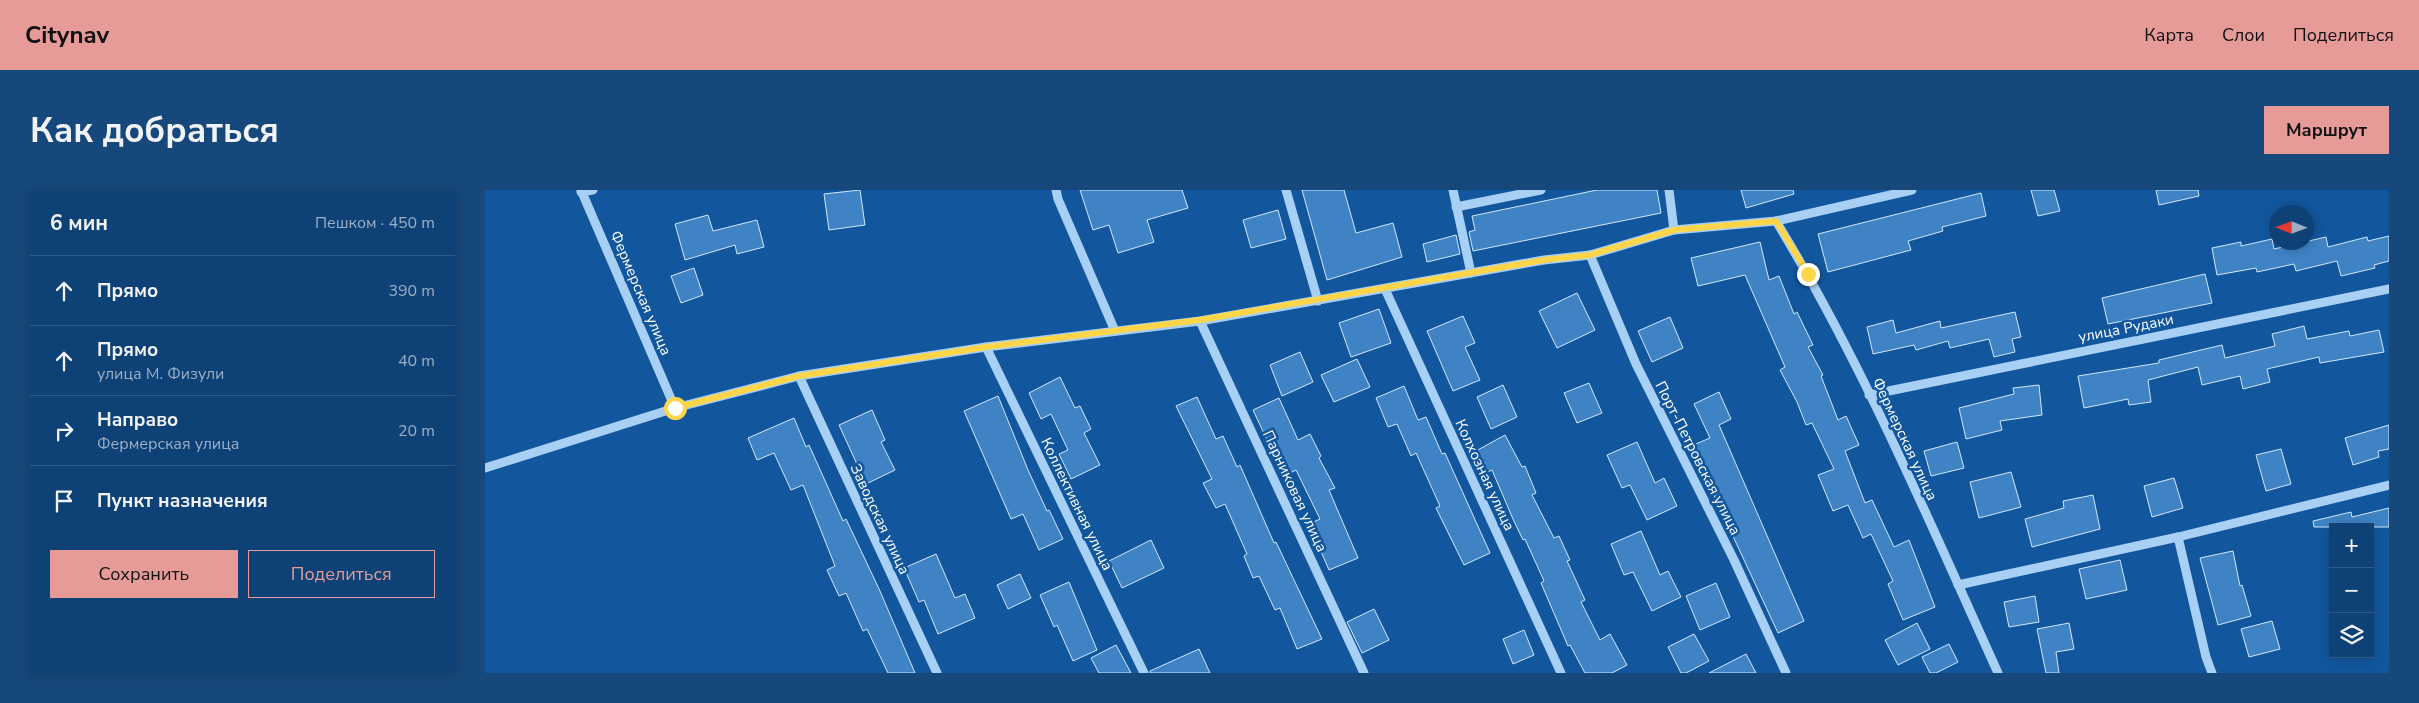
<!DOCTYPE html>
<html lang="ru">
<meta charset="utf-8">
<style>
body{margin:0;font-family:"Nunito Sans",sans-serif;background:#17487b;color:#f1f3f6}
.controls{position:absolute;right:15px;bottom:15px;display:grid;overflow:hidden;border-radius:0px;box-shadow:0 2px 12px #0003}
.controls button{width:45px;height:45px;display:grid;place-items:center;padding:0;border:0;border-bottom:1px solid #2e5a88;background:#0e4176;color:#f1f3f6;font:25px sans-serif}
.compass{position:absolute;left:1784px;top:15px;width:45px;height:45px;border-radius:50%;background:#0e4176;box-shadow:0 2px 12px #0003;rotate:271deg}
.stop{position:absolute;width:15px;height:15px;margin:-11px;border:4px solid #ffd54a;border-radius:50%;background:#fff}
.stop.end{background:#ffd54a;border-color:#fff;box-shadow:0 1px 5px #0008}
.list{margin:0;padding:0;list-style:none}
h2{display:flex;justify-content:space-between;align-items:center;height:65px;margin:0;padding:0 20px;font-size:21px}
h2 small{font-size:16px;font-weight:400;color:#9bafc5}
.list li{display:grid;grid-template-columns:32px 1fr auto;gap:15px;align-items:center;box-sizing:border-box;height:70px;padding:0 20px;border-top:1px solid #2e5a88}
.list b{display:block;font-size:19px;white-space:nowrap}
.list p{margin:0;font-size:16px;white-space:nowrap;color:#9bafc5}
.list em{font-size:16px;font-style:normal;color:#9bafc5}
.actions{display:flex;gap:10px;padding:15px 20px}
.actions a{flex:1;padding:11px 0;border:1px solid #e69b98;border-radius:0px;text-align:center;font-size:18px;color:#e69b98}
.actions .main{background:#e69b98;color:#111}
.icon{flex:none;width:28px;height:28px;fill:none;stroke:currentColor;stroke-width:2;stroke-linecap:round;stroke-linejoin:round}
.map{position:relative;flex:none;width:1904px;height:483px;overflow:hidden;border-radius:0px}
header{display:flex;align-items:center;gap:30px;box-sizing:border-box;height:70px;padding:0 25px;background:#e69b98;color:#111}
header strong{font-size:24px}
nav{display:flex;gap:28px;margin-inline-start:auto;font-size:18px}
.intro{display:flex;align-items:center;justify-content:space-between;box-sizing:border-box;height:120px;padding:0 30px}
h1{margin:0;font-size:35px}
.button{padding:12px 22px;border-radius:0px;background:#e69b98;color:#111;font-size:18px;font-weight:700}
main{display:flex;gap:30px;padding:0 30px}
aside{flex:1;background:#0e4176;border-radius:0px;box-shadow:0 2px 12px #0003}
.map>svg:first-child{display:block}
.building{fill:#3f83c5;stroke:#d0e8fe}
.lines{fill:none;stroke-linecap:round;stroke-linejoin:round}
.minor{stroke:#a8cff4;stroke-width:9}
.route{stroke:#ffd54a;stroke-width:6}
.labels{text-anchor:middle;stroke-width:5;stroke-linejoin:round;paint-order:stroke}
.street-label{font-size:15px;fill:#fff;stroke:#12579d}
</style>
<header>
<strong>Citynav</strong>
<nav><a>Карта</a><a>Слои</a><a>Поделиться</a></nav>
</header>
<div class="intro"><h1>Как добраться</h1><a class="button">Маршрут</a></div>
<main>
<aside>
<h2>6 мин<small>Пешком · 450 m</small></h2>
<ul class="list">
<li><svg class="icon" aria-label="ahead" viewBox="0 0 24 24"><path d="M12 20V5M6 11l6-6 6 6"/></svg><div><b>Прямо</b></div><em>390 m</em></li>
<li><svg class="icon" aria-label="ahead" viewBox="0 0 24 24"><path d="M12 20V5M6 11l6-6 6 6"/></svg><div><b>Прямо</b><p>улица М. Физули</p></div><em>40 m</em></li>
<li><svg class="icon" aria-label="right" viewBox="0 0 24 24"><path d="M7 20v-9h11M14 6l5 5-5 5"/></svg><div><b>Направо</b><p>Фермерская улица</p></div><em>20 m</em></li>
<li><svg class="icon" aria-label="arrive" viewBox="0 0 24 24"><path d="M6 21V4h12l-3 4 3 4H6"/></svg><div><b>Пункт назначения</b></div></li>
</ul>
<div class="actions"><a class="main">Сохранить</a><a>Поделиться</a></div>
</aside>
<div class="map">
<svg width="1904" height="483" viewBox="0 0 1904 483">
<rect width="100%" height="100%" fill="#12579d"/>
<g class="building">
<polygon points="375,0 380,35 344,40 339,4"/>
<polygon points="595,0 697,0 703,18 662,30 669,52 633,63 624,35 608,40"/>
<polygon points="817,0 859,0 871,43 908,33 917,67 842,90"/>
<polygon points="1112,0 1172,0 1176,23 988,61 984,42 990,40 987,26"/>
<polygon points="1256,0 1308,0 1309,4 1261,18"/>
<polygon points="1546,0 1569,0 1575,21 1553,26"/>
<polygon points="1671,0 1713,0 1714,6 1674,15"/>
<polygon points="1496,3 1501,26 1457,37 1458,41 1423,51 1426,60 1343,82 1333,44"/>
<polygon points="793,20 801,49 766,58 758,30"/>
<polygon points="223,25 228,41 272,30 279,57 252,64 250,55 200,70 190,34"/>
<polygon points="971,45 975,64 942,72 938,54"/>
<polygon points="1904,46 1904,71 1889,75 1890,78 1856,86 1852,71 1811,81 1809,74 1772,82 1771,78 1732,85 1727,58 1756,52 1756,56 1787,49 1789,59 1841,47 1843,57 1882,47 1883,51"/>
<polygon points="1275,52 1284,90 1294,86 1309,124 1312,122 1328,155 1323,157 1338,185 1336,186 1353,230 1361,226 1374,255 1360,261 1380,313 1387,310 1409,357 1424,350 1450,417 1418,430 1403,394 1408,391 1386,344 1378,348 1363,315 1348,321 1333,285 1349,279 1327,233 1321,235 1312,212 1295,180 1300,177 1260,85 1213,96 1206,68"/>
<polygon points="209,78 218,105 196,113 186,86"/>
<polygon points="1720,84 1727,113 1623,134 1617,108"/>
<polygon points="1092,103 1110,140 1072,158 1054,121"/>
<polygon points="894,119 906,153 866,167 854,133"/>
<polygon points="1530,122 1536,147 1527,149 1530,162 1509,167 1504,149 1465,158 1463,151 1431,160 1429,155 1388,164 1382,137 1408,130 1411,143 1455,131 1456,138"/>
<polygon points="978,126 990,153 980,157 995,190 968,201 942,141"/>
<polygon points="1185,127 1198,158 1167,172 1153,141"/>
<polygon points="1819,136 1822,149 1864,141 1865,146 1894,140 1899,162 1835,173 1834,167 1782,179 1785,192 1758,199 1755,186 1717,195 1713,177 1663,190 1666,212 1644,215 1643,209 1599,218 1593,186 1674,173 1674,170 1737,155 1740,168 1790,156 1787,144"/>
<polygon points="815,162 828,192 797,206 785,175"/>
<polygon points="872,169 885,197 849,212 836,185"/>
<polygon points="575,187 590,218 595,216 606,239 599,243 615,275 586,289 574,264 583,260 566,224 556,229 544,203"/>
<polygon points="1104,193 1117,223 1092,233 1079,203"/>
<polygon points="1018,195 1032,227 1006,239 992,207"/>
<polygon points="1554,195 1557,225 1515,231 1517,240 1481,249 1474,218 1529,204 1528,198"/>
<polygon points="919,196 933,230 941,227 957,264 960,263 1005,363 979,375 951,318 955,316 931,263 926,266 912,234 903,237 891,208"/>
<polygon points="1234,202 1246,229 1234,235 1319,431 1293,443 1206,256 1225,248 1209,214"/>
<polygon points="513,206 543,280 562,321 564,320 578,349 554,360 538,324 526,329 479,221"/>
<polygon points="712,207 731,249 738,246 752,277 755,275 789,353 791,352 837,449 812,459 795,418 790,420 774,386 768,388 759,366 762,364 740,314 731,318 718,293 727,289 691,216"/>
<polygon points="794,208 813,250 825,244 836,266 834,268 850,298 844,300 873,368 844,380 824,334 835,329 811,280 799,286 768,220"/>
<polygon points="387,220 400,250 396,252 410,280 381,294 354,235"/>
<polygon points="309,228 321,257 324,255 358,331 361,329 395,401 430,483 403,483 382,439 378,441 361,403 354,406 342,380 350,376 318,295 306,300 289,263 272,270 263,248"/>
<polygon points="1904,235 1904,259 1893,261 1894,267 1868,275 1860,248"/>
<polygon points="1020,245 1037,277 1040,276 1051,303 1047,305 1069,348 1074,346 1085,370 1082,371 1100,410 1096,412 1115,450 1125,444 1142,475 1127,483 1100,483 1085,455 1083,456 1056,393 1059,391 1040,349 1038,350 1028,329 1007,280 1003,282 991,261"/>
<polygon points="1152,252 1170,293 1179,288 1192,316 1162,330 1145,295 1137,298 1122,265"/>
<polygon points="1472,252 1479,278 1446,286 1439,261"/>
<polygon points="1796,259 1806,294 1781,301 1771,265"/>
<polygon points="1526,282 1536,317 1494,328 1485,292"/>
<polygon points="1689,288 1698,318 1667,327 1659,296"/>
<polygon points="1608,305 1615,339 1547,357 1540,329 1579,318 1578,311"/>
<polygon points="1904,318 1904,337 1829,337 1828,331 1866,322 1867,327"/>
<polygon points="1156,341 1175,385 1183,381 1196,407 1167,421 1148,382 1139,385 1126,354"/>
<polygon points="666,350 679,378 637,398 624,371"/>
<polygon points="1748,361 1755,396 1757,395 1766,426 1733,435 1715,368"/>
<polygon points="451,364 470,408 480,404 490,428 453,444 439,410 434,412 419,378"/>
<polygon points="1635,370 1642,400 1601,409 1594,379"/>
<polygon points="535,384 546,408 523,419 512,395"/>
<polygon points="584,392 612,460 588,471 572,435 569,437 555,405"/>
<polygon points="1231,393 1245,427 1215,440 1201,406"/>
<polygon points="1550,406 1554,432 1524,437 1519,412"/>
<polygon points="889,419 904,450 877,463 862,432"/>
<polygon points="1787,431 1795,459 1764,467 1756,439"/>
<polygon points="1432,433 1445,459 1413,475 1400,450"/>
<polygon points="1584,433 1589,459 1571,462 1574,483 1561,483 1552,439"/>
<polygon points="1039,440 1049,465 1028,474 1018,449"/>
<polygon points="1209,444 1224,471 1201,483 1196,483 1183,457"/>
<polygon points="1464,454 1473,472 1451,483 1445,483 1437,467"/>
<polygon points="631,455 646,483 614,483 606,468"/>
<polygon points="714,459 725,483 665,483 665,481"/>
<polygon points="1261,464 1271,483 1224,483"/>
</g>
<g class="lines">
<g class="minor">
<polyline points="96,0 190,218"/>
<polyline points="571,0 573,9 630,141"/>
<polyline points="801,0 833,111"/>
<polyline points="968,0 986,83"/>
<polyline points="1184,0 1189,40"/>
<polyline points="96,2 108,0"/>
<polyline points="971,17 1056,0"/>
<path d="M1291,31C1378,174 1444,331 1513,483"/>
<polyline points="1105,65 1151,174 1249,370 1301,483"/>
<polyline points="900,99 1076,483"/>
<polyline points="715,131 879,483"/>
<polyline points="501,157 659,483"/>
<polyline points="314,186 452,483"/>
<polyline points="1384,205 1904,99"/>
<polyline points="0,278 190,218 314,186 501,157 715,131 1059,70 1105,65 1189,40 1291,31 1427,0"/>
<polyline points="1693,347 1721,467 1727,483"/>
<polyline points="1473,395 1693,347 1904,295"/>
</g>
</g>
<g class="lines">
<polyline class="route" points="190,218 314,186 501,157 715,130 1059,70 1105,65 1189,40 1291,31 1323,84"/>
</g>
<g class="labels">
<g class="street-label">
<text transform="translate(156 103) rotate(67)" y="5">Фермерская улица</text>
<text transform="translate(1641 138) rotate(-11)" y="5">улица Рудаки</text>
<text transform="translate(1420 249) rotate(65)" y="5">Фермерская улица</text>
<text transform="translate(1213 268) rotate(63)" y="5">Порт-Петровская улица</text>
<text transform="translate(1000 285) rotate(65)" y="5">Колхозная улица</text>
<text transform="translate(810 301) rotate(65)" y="5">Парниковая улица</text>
<text transform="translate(592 314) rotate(64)" y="5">Коллективная улица</text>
<text transform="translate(395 329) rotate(65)" y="5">Заводская улица</text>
</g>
</g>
</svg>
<div class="controls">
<button>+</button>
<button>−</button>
<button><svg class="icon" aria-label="layers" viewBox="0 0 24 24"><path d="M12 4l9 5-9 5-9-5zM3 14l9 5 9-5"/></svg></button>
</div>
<svg class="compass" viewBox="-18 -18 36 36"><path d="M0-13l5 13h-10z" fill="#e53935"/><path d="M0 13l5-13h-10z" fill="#9bafc5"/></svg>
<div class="stop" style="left:190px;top:218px"></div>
<div class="stop end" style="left:1323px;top:84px"></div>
</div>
</main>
